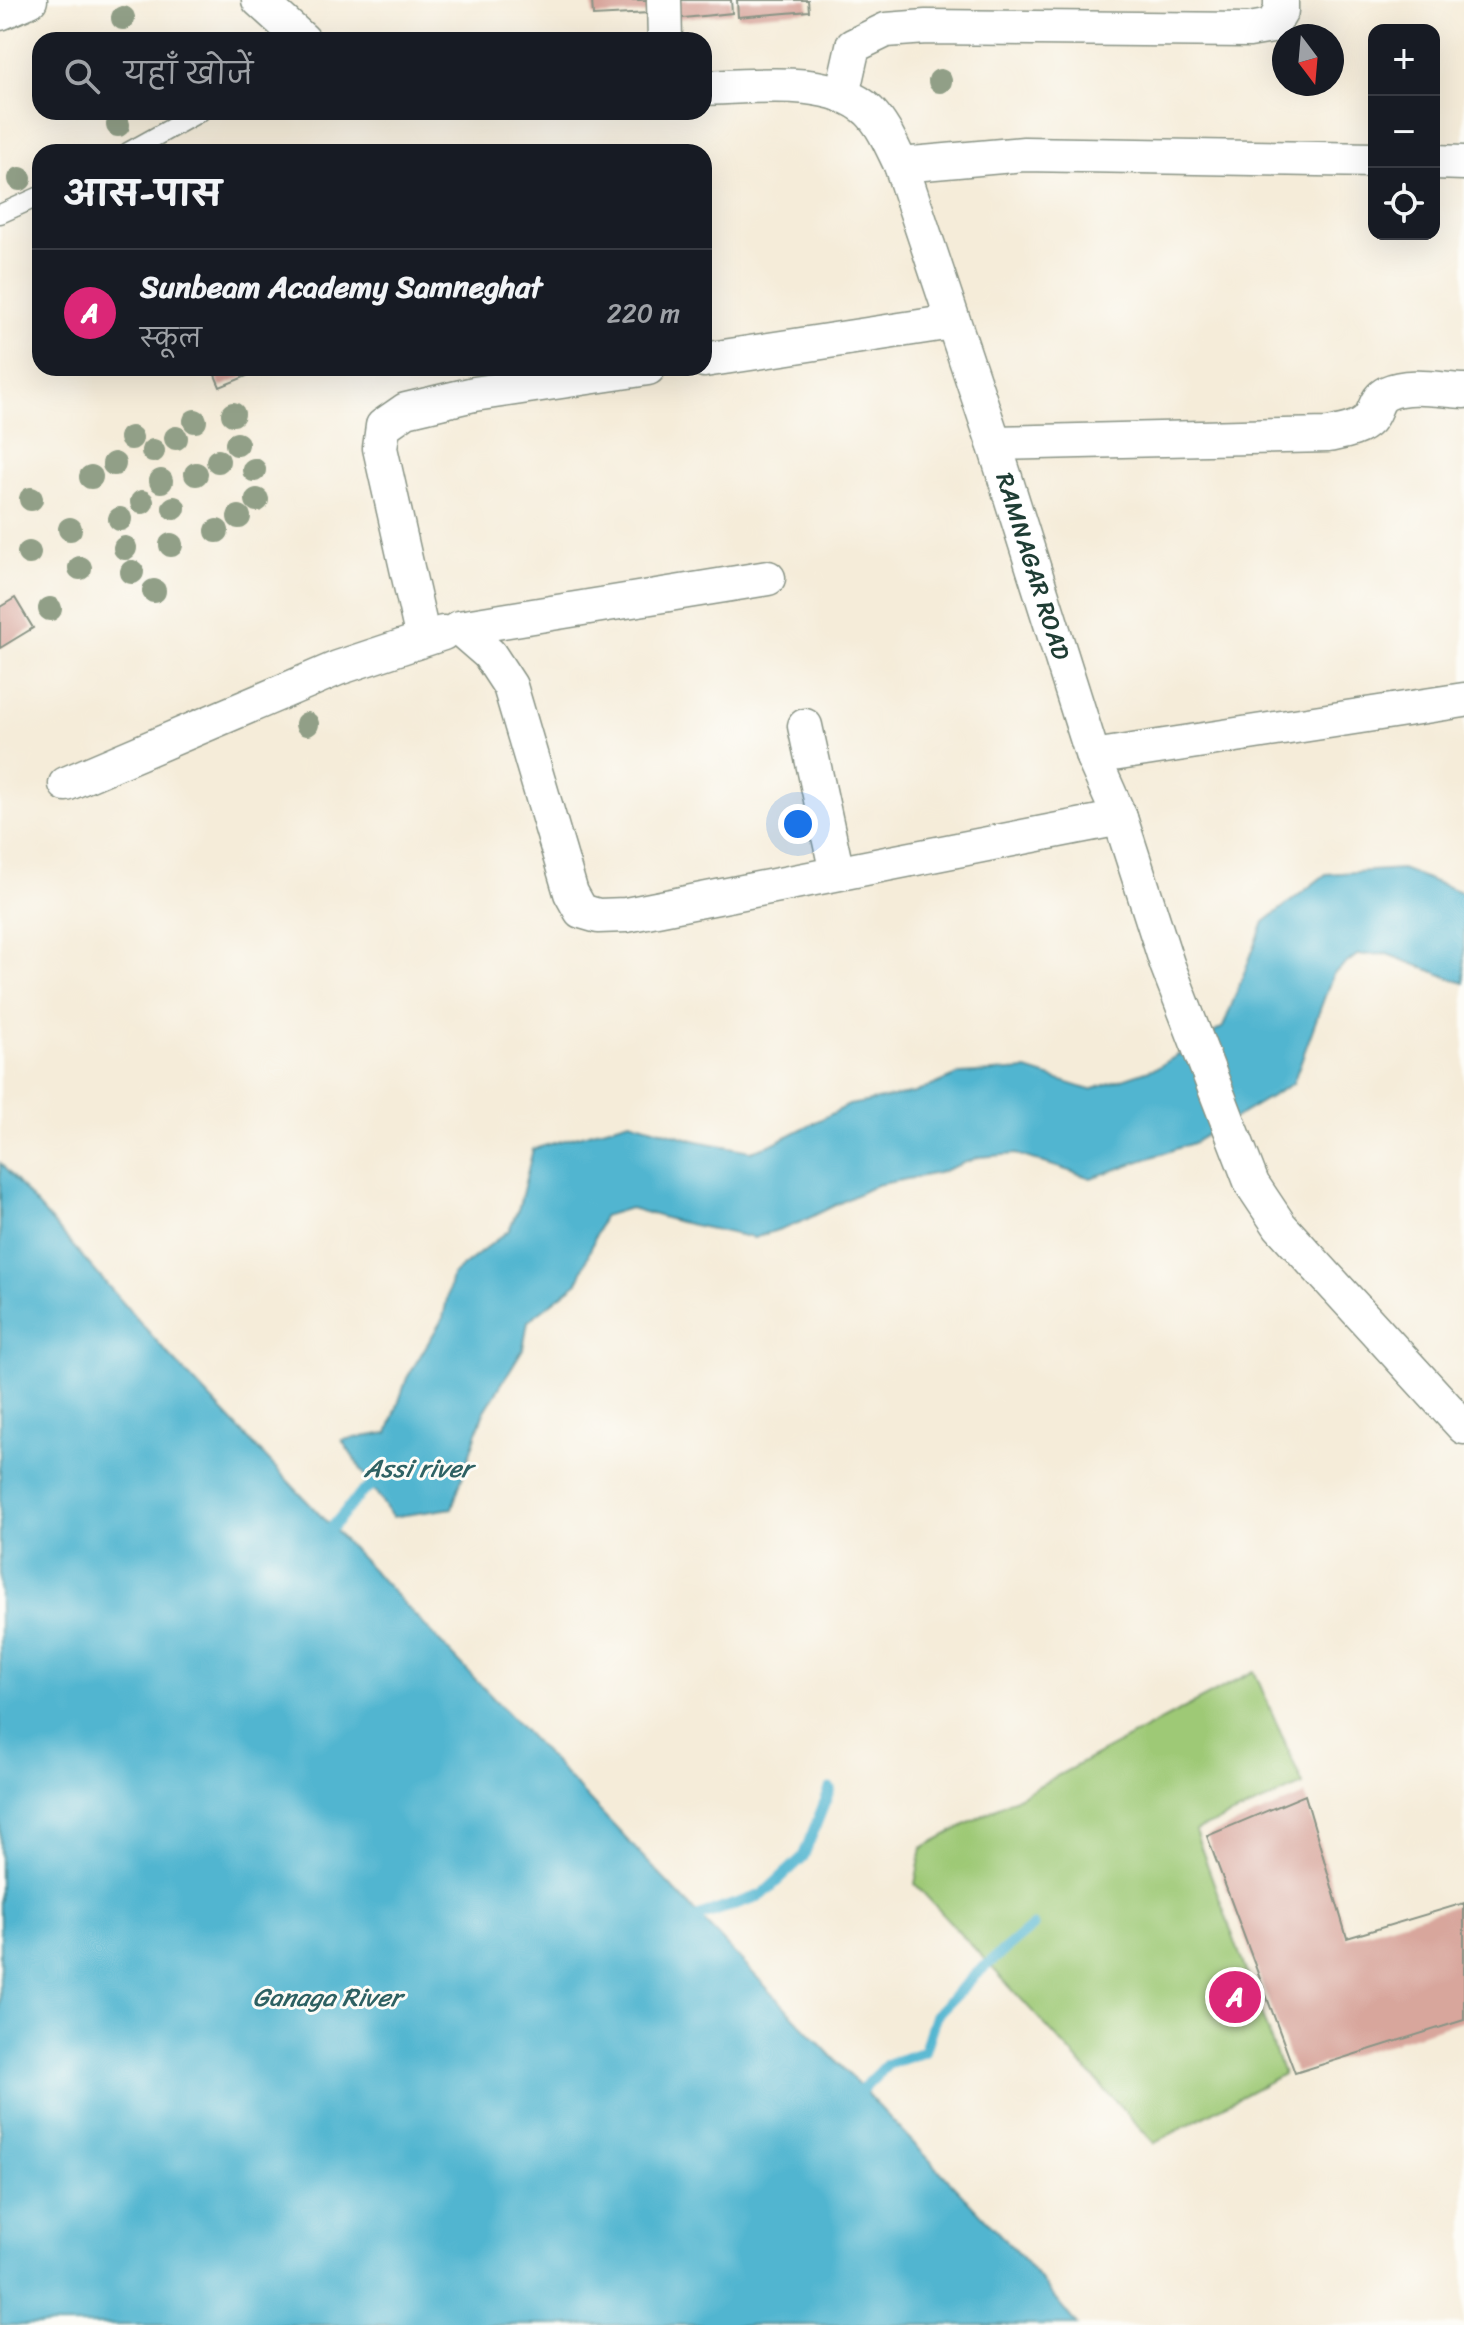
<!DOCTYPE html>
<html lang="hi">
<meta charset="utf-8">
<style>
body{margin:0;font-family:Sriracha,"Playpen Sans Deva",sans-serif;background:#20242c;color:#f1f3f6}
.controls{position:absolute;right:24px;top:24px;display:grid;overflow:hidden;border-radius:16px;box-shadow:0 8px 32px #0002}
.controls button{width:72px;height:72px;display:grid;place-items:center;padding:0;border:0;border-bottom:2px solid #363941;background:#171b24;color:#f1f3f6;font:40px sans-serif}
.compass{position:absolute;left:1272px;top:24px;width:72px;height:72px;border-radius:50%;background:#171b24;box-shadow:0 8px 32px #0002;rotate:164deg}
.you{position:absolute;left:798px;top:824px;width:28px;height:28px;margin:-20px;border:6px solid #fff;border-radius:50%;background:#1a73e8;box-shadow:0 0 0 12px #1a73e833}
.badge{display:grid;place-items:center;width:52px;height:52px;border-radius:50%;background:#db2777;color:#fff;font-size:26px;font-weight:700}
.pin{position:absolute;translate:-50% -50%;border:4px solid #fff;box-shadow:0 2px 8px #0006}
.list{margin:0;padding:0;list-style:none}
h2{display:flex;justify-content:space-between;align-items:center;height:104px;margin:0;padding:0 32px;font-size:34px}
h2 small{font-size:26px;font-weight:400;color:#9ea1a6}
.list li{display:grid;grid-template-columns:52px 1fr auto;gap:24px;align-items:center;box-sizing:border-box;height:128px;padding:0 32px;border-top:2px solid #363941}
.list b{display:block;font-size:30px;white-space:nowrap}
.list p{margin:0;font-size:26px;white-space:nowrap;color:#9ea1a6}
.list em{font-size:26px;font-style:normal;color:#9ea1a6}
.icon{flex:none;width:44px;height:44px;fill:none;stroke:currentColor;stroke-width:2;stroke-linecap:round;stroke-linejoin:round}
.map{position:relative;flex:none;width:1464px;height:2325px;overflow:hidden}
.search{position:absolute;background:#171b24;box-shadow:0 8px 32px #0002;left:32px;top:32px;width:680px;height:88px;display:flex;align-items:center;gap:20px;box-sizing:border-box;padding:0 28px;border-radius:24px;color:#9ea1a6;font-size:30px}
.panel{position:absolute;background:#171b24;box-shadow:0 8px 32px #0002;left:32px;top:144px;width:680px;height:232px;border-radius:24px}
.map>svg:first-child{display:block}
.green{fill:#9ec976;stroke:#5e8355;stroke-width:2}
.water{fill:#51b5d0;stroke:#387982;stroke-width:2}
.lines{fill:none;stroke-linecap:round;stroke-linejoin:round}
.stream{stroke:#51b5d0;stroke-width:11}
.building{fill:#d8a69c}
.lane-casing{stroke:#8a9486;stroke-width:21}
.street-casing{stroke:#8a9486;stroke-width:37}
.lane{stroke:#fff;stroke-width:18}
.street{stroke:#fff;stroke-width:34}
.tree{fill:#919f87}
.labels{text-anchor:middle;stroke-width:6;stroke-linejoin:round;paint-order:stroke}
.street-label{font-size:24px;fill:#1f3d34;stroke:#fdfcf7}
.water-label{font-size:26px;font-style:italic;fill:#2e6163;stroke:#fdfcf7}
</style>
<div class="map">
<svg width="1464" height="2325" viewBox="0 0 1464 2325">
<rect width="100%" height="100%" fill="#fdfcf7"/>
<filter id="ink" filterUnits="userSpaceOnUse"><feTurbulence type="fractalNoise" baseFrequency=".0125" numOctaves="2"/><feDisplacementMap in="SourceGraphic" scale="16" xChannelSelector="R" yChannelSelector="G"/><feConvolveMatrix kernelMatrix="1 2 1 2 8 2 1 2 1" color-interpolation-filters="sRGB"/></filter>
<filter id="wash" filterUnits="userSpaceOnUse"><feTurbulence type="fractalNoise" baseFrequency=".006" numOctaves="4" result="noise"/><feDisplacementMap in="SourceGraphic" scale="32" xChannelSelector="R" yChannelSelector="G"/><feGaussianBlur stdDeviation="1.8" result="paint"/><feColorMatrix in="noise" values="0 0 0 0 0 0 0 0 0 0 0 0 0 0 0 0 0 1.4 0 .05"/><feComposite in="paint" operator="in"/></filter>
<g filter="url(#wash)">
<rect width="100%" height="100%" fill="#f5ecd9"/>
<polygon class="green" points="1254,1671 1303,1785 1195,1831 1283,2074 1154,2143 915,1884 922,1848"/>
<g class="water">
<polygon points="1401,869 1464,893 1464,983 1387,954 1357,955 1333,974 1293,1083 1193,1143 1091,1178 1016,1154 979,1157 938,1173 876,1185 801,1222 754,1238 679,1222 630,1208 603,1216 578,1282 528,1321 523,1349 483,1414 452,1508 392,1517 342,1440 388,1433 407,1378 443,1318 452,1275 509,1230 519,1207 533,1149 630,1121 697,1141 751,1151 770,1145 849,1105 915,1093 960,1074 1027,1070 1090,1090 1158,1067 1223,1027 1264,922 1326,874"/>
<polygon points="0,1163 168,1354 1023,2259 1077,2325 0,2325"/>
</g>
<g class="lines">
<g class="stream">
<polyline points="323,1538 360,1494 384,1478"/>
<polyline points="699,1929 700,1916 762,1895 803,1857 830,1789"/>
<polyline points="852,2100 888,2064 924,2052 936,2015 975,1975 1033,1926"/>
</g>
</g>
<g id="blocks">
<g class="building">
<polygon points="592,0 648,0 649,13 593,16"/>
<polygon points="673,0 731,0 732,13 674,19"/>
<polygon points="737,0 808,0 809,11 738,17"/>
<polygon points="212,368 266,368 220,387"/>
<polygon points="15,598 33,628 0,648 0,607"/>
<polygon points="1305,1795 1347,1938 1464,1903 1464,2020 1295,2073 1207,1836"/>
</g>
</g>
</g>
<g filter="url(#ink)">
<use href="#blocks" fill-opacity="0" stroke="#8a9486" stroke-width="2"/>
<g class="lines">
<g class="lane-casing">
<g id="lane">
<polyline points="128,152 200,112"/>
<polyline points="0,214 40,196"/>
</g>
</g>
<g class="street-casing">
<g id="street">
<polyline points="259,0 303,40"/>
<polyline points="664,0 665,40"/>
<polyline points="0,13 30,0"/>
<path id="s1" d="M704,88C752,87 831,75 869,111C884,126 892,147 901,165L994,443L1093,757L1120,818L1167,964L1252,1184L1280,1226L1464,1427"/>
<polyline points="842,95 853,46 886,30 926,27 1249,30 1272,26 1281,11 1281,0"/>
<polyline points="1434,162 1464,163"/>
<polyline points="901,165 1024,154 1374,160"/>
<polyline points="704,360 952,322"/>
<path d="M994,443L1328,435C1342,432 1359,430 1369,419C1377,409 1375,399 1387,393C1408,383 1441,390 1464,391"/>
<polyline points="768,578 459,628 489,654 510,686 571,893 581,911 598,916 626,915 1120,818"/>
<polyline points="423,639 380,448 383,426 406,410 474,394 648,368"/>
<polyline points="805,726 837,873"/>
<polyline points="1093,757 1464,700"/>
<polyline points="66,784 338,668 443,633"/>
</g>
</g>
<use href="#lane" class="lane"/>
<use href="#street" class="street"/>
</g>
<g class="tree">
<circle cx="123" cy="18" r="12"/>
<circle cx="940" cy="81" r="12"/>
<circle cx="118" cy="125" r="12"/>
<circle cx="20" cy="179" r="12"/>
<circle cx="233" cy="414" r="12"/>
<circle cx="195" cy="421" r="12"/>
<circle cx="131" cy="438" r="12"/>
<circle cx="176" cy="438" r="12"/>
<circle cx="237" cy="444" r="12"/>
<circle cx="153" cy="451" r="12"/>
<circle cx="218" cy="461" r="12"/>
<circle cx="114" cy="464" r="12"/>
<circle cx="254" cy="470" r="12"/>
<circle cx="196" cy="474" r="12"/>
<circle cx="91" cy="477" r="12"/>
<circle cx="161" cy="481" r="12"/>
<circle cx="31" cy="499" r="12"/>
<circle cx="257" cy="500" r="12"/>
<circle cx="142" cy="502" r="12"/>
<circle cx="174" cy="508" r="12"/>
<circle cx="239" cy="517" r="12"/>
<circle cx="120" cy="519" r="12"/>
<circle cx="70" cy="529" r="12"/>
<circle cx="217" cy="531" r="12"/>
<circle cx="171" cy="545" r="12"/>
<circle cx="125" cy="548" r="12"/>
<circle cx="29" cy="553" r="12"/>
<circle cx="80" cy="568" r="12"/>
<circle cx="132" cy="572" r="12"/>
<circle cx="154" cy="591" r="12"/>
<circle cx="50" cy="609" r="12"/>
<circle cx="307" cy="724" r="12"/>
</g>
</g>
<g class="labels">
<g class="street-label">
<text dy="8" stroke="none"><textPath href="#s1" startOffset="656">RAMNAGAR ROAD</textPath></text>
</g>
<g class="water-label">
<text x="418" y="1477">Assi river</text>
<text x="327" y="2006">Ganaga River</text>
</g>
</g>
</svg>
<div class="controls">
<button>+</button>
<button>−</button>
<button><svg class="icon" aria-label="locate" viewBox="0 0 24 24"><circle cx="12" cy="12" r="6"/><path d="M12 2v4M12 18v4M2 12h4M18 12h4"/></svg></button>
</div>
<svg class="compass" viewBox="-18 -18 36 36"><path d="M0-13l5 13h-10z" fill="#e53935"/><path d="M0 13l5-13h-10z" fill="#9ea1a6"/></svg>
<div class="you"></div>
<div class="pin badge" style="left:1235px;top:1997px">A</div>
<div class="search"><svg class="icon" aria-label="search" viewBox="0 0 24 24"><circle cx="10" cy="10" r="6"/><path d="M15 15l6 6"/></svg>यहाँ खोजें</div>
<section class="panel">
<h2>आस-पास<small></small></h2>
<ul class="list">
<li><span class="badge">A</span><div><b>Sunbeam Academy Samneghat</b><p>स्कूल</p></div><em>220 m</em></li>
</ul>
</section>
</div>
